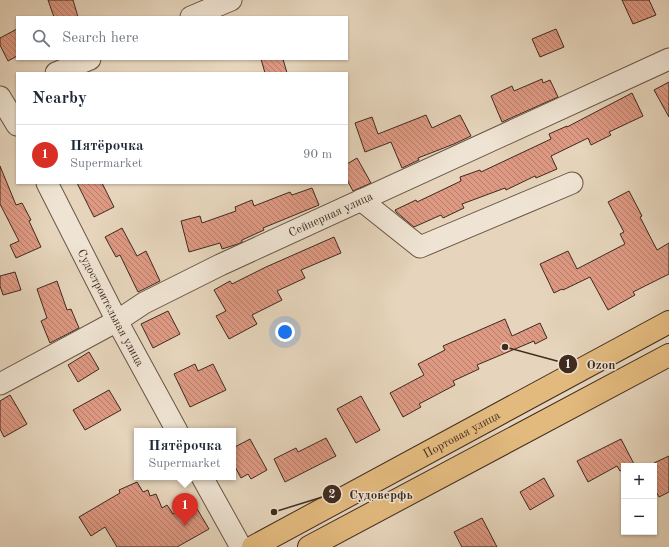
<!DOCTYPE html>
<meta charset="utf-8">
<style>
body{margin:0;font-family:"Old Standard TT",serif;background:#f2f2f3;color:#1f2937}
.controls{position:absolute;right:12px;bottom:12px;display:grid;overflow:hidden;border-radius:0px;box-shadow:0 1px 3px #0004}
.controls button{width:36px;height:36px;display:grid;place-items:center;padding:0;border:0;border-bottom:1px solid #e0e1e3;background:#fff;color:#1f2937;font:20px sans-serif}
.you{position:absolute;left:285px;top:332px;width:14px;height:14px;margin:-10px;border:3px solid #fff;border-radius:50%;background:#1a73e8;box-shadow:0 0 0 6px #1a73e833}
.badge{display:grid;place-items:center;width:26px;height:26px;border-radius:50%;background:#d93025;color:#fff;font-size:13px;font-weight:700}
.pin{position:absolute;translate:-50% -33px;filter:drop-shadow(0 1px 2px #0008)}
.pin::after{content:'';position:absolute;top:21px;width:14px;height:12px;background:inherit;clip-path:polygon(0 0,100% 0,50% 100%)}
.popup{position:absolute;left:134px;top:428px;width:102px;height:52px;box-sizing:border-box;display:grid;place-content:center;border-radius:0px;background:#fff;filter:drop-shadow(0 1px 3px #0005);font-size:13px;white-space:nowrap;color:#747a83}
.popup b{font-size:15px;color:#1f2937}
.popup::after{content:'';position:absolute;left:50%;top:100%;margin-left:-8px;border:8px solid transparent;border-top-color:#fff}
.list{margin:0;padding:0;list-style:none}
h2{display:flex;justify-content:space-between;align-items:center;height:52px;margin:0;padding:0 16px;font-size:17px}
h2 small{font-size:13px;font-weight:400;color:#747a83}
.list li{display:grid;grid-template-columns:26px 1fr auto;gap:12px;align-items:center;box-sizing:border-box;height:60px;padding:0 16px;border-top:1px solid #e0e1e3}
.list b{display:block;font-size:15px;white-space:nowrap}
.list p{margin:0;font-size:13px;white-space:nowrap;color:#747a83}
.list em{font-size:13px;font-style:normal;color:#747a83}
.icon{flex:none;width:22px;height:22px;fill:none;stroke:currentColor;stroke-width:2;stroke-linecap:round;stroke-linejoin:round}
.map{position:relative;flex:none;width:669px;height:547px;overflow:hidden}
.search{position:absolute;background:#fff;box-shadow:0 1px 3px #0004;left:16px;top:16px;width:332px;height:44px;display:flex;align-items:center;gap:10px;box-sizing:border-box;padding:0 14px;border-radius:0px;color:#747a83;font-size:15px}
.panel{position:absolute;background:#fff;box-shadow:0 1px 3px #0004;left:16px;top:72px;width:332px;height:112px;border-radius:0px}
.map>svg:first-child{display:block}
.building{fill:url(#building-back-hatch);stroke:#3f2a1e}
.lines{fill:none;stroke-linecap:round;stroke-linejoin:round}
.minor-casing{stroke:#695546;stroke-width:23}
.major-casing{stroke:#3f2a1e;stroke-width:24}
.minor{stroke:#efe4d3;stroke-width:21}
.major{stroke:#e3ba7e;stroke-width:22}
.labels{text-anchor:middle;stroke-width:3;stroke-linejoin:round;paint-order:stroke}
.street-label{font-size:12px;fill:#3f2a1e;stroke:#efe4d3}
.leader{fill:none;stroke:#3f2a1e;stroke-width:1.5}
.callout-dot{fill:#3f2a1e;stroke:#efe4d3;stroke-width:1.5}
.mark-label{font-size:12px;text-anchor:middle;font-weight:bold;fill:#fff}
.callout-label{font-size:13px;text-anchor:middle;font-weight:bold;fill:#3f2a1e;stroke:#efe4d3;stroke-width:3;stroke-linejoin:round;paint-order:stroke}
</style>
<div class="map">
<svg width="669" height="547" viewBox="0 0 669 547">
<defs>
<pattern id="building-back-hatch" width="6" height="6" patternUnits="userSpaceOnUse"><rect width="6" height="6" fill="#de9983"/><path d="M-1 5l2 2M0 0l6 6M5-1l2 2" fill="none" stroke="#b57d6b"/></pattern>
</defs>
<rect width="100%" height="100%" fill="#e6d5bc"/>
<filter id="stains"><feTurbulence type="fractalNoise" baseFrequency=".005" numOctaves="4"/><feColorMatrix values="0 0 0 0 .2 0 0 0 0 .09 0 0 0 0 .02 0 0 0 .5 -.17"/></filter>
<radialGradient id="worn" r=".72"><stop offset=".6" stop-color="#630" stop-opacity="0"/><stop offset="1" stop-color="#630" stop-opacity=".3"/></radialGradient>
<g class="building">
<polygon points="48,0 73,0 78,17 54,17"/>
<polygon points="622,0 649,0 656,15 633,24"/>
<polygon points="17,29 17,56 8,61 0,45 0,38"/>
<polygon points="556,29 564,47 540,57 532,39"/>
<polygon points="261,59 283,59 287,73 265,73"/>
<polygon points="542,79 543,83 550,80 558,97 502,122 491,96 512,86 514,91"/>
<polygon points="669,82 669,117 654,90"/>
<polygon points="632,93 643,116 609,132 611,135 591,145 588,138 551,156 557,169 536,178 535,176 506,190 505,188 462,204 464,208 443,218 441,215 414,227 396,212 395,210 416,200 417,202 461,181 460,177 480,170 481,172 551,139 549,134 567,126 567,127"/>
<polygon points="426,115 432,128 460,115 471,136 454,144 418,158 419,160 402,168 391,142 365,152 355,123 372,117 378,134"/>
<polygon points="357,158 371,183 353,191 347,180 347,164"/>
<polygon points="0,166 16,205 22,203 31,220 29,221 41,247 16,258 10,245 19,241 0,204"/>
<polygon points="77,183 102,183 114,207 94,217"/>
<polygon points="312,188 319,205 263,228 264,230 242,240 242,242 238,244 222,249 220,243 189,252 181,221 200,216 202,223 236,211 235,207 252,200 254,206 290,192 292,195"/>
<polygon points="629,191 642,216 640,217 657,250 669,243 669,274 633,292 635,295 608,310 590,277 563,290 562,289 554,293 540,264 568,251 577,269 625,244 620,234 624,232 608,202"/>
<polygon points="122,228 137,256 146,251 160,281 138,292 120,255 116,257 105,237"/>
<polygon points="334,237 341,253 301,270 305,278 277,291 282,300 252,315 257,324 229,339 216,316 226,311 214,290 230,281 232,284 266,267"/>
<polygon points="15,272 21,290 3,295 0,286 0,276"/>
<polygon points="57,281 67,310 71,309 79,328 50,343 41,321 47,318 37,289"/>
<polygon points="168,311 180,334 153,348 141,324"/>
<polygon points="505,319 512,336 540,323 547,338 535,344 534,341 477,365 479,369 453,381 455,385 419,404 421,407 403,417 390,393 424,375 418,364 445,350 443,346"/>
<polygon points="89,352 99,369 78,382 68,365"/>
<polygon points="195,364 198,371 213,364 226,390 190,407 174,374"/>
<polygon points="109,390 121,410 85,430 73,410"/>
<polygon points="10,395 27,424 4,437 0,429 0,401"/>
<polygon points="361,396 380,430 356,443 337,409"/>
<polygon points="326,438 336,456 285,482 274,459 296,448 298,452"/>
<polygon points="250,439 267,470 251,479 248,474 241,478 233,463 233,448"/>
<polygon points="621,439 634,464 629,466 624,466 624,469 620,471 617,466 588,482 577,461"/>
<polygon points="669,456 669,492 659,497 654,488 654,463"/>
<polygon points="544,478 554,496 530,510 520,492"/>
<polygon points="137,482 143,492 148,490 150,496 156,494 162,508 167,505 173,514 193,502 209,529 177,547 117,547 105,527 91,536 79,517 120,493 119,490"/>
<polygon points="482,518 497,547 462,547 454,532"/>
</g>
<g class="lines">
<g class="minor-casing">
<g id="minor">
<polyline points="191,17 231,0"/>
<polyline points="56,73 90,59"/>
<polyline points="0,97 17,125"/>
<path id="s1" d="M47,183L117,321L177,431"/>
<polyline points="361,200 420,247 572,183"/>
<path id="s2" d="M0,384L117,321L144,303L220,265L669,59"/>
<polyline points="202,477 241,547"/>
</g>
</g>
<g class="major-casing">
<g id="major">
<path id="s3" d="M253,547L669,322"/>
<polyline points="309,547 669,355"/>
</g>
</g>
<use href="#minor" class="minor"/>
<use href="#major" class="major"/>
</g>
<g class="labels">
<g class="street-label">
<text dy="4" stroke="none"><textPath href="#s2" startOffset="372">Сейнерная улица</textPath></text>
<text dy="4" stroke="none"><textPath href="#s1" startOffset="140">Судостроительная улица</textPath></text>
<text dy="4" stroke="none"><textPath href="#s3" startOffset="237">Портовая улица</textPath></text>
</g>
</g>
<path class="leader" d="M505 347L568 364M274 512L332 494"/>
<g class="callout-dot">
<circle cx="505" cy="347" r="4"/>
<circle cx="274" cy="512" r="4"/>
<circle cx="568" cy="364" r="10"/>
<circle cx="332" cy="494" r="10"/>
</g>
<g class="mark-label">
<text x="568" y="368">1</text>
<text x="332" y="498">2</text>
</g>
<g class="callout-label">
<text x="601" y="369">Ozon</text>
<text x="381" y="499">Судоверфь</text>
</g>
<rect width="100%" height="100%" filter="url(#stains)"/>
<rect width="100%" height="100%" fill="url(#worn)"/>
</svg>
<div class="controls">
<button>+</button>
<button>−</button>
</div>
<div class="you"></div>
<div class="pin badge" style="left:185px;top:526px">1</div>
<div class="popup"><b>Пятёрочка</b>Supermarket</div>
<div class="search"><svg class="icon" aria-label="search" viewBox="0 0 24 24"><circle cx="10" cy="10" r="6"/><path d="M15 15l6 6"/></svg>Search here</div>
<section class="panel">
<h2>Nearby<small></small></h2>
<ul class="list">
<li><span class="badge">1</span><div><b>Пятёрочка</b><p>Supermarket</p></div><em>90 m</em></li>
</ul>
</section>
</div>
